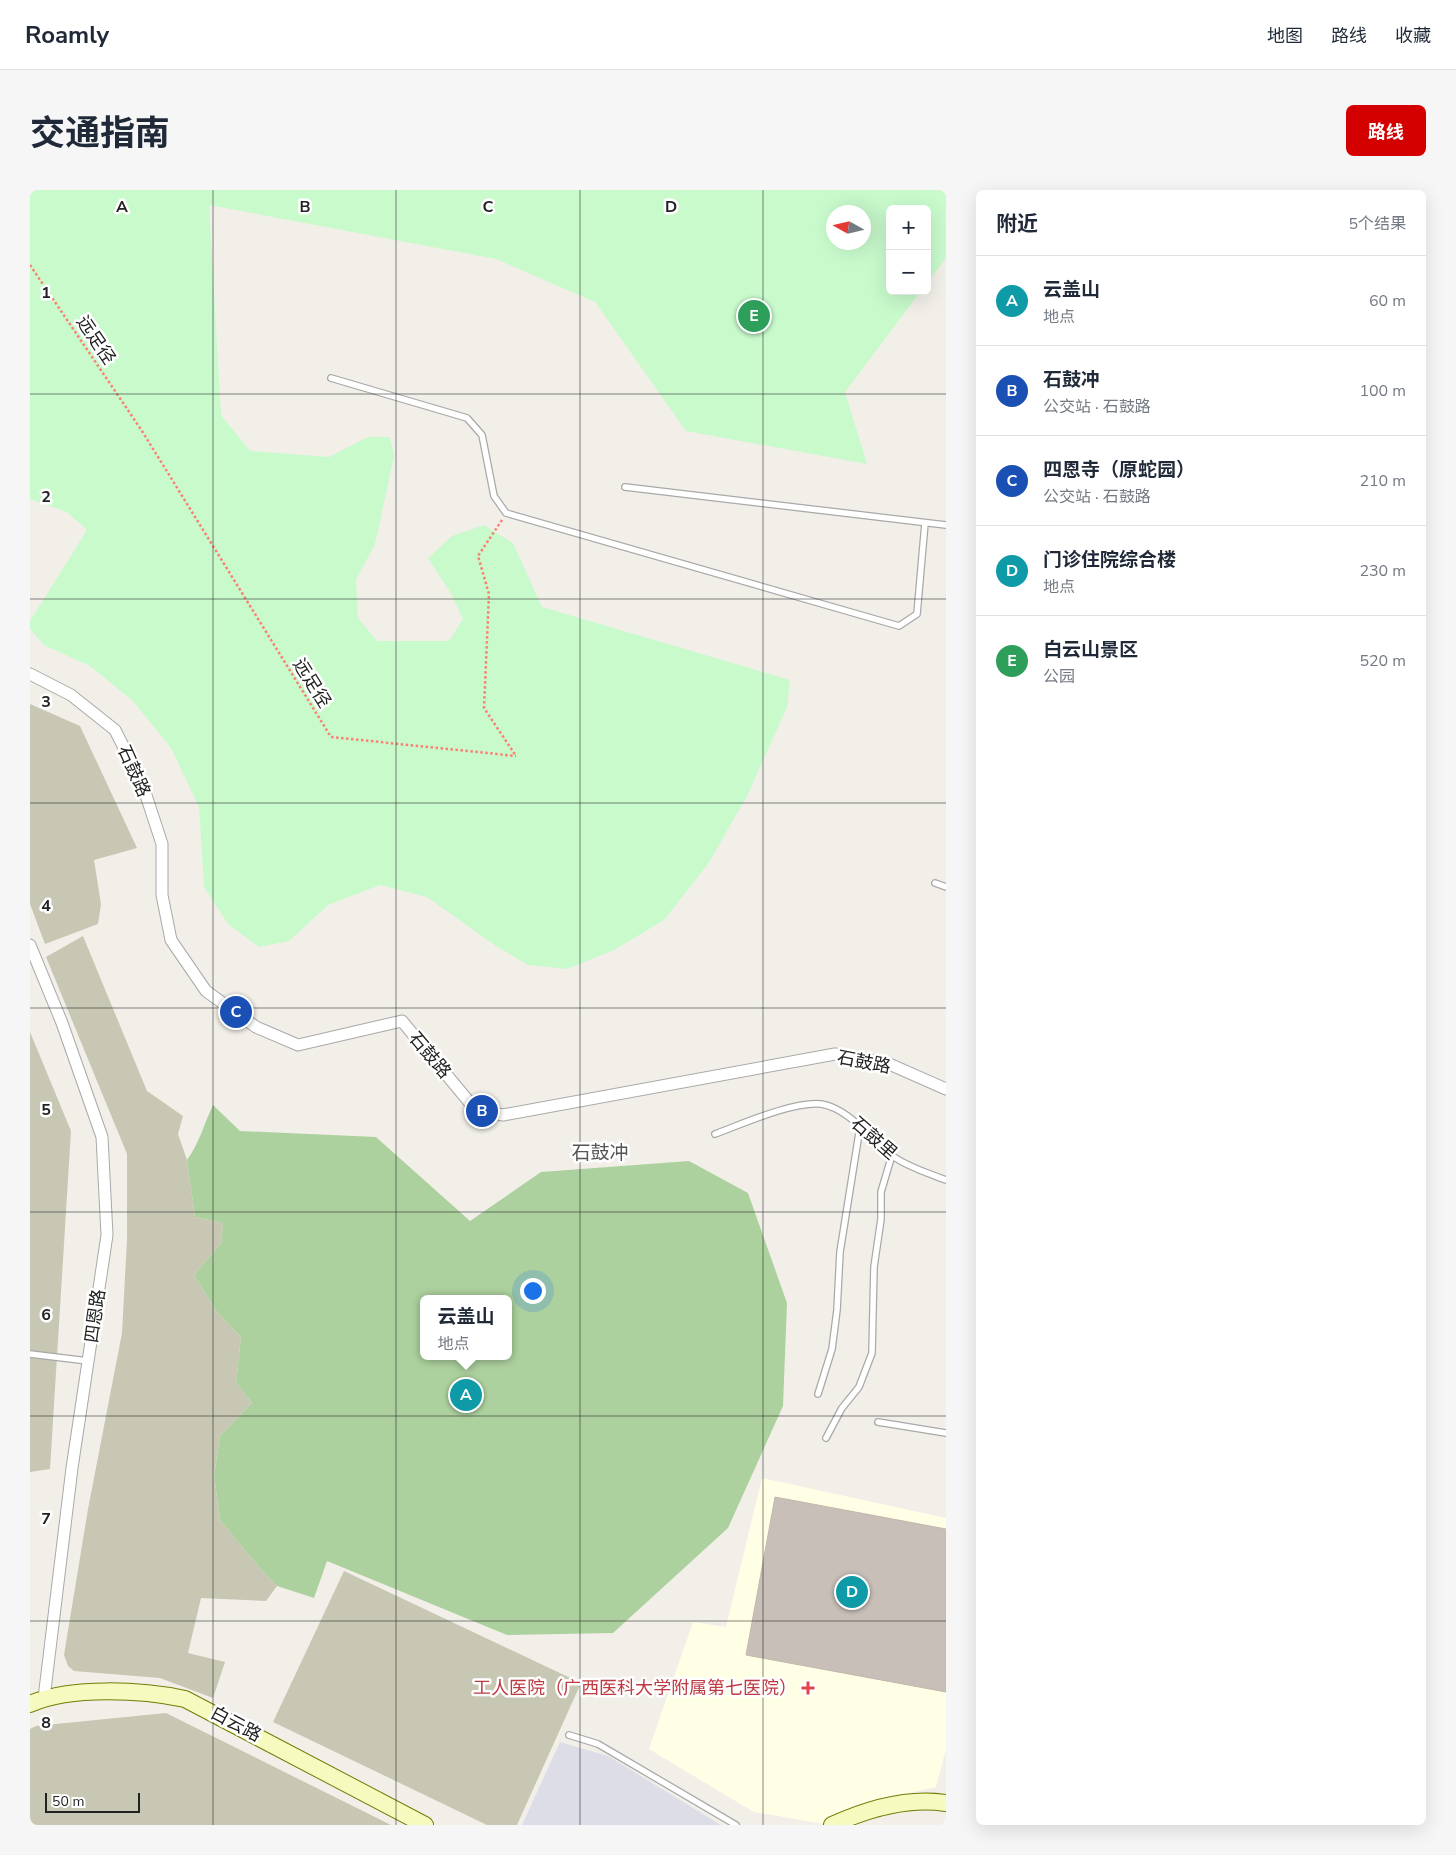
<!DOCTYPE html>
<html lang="zh">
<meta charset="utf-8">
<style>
body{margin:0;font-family:"Nunito Sans","Noto Sans SC",sans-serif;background:#f6f6f7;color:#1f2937}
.controls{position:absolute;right:15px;top:15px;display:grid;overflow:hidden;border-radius:8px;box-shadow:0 5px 20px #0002}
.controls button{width:45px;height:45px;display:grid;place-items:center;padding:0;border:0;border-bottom:1px solid #e0e1e3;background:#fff;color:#1f2937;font:25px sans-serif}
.compass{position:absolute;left:796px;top:15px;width:45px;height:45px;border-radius:50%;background:#fff;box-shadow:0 5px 20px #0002;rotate:278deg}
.scale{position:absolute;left:15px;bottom:12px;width:95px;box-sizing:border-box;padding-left:5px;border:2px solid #222;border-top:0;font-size:14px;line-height:18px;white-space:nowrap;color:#222;-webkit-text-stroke:4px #fff;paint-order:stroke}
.you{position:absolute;left:502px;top:1100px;width:18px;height:18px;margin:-12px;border:4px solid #fff;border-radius:50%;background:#1a73e8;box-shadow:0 0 0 8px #1a73e833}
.badge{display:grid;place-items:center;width:32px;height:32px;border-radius:50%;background:#d40000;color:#fff;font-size:16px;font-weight:700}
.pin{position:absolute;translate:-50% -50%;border:2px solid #fff;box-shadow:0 1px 5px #0006}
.popup{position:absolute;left:390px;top:1105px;width:92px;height:65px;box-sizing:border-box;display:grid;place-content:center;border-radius:8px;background:#fff;filter:drop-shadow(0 1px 4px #0005);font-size:16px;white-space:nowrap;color:#747a83}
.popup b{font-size:19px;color:#1f2937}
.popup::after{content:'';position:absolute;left:50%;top:100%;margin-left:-10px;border:10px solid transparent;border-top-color:#fff}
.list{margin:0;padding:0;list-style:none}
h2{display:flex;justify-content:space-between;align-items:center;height:65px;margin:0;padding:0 20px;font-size:21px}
h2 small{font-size:16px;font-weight:400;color:#747a83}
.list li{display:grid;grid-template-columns:32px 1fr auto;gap:15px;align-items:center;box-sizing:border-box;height:90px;padding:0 20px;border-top:1px solid #e0e1e3}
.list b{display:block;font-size:19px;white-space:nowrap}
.list p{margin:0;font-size:16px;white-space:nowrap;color:#747a83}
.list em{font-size:16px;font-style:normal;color:#747a83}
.map{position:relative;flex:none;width:916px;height:1635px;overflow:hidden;border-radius:8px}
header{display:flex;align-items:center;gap:30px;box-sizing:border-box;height:70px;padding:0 25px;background:#fff;border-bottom:1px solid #e0e1e3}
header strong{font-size:24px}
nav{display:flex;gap:28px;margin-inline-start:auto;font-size:18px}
.intro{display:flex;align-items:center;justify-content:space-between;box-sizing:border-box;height:120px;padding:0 30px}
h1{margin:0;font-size:35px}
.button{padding:12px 22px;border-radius:8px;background:#d40000;color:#fff;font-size:18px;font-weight:700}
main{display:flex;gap:30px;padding:0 30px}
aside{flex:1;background:#fff;border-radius:8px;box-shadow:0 5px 20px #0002}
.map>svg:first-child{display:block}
.education{fill:#ffffe5}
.construction{fill:#c7c7b4}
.forest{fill:#add19e;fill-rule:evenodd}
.park{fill:#c8facc;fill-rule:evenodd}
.plaza{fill:#dddde8}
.building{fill:#c7bfb8;stroke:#c4b6ab}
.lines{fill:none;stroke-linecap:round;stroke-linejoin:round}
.lane-casing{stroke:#a9a9a9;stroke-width:8}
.street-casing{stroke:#a9a9a9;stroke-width:13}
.secondary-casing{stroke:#707d05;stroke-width:18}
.path{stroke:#fa8072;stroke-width:2.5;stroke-dasharray:2.5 2.5;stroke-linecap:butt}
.lane{stroke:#fff;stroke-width:5.5}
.street{stroke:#fff;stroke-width:11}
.secondary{stroke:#f7fabf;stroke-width:16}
.grid{fill:none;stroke:#222;stroke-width:1;stroke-opacity:0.55}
.health-dot{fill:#e0444e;stroke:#fff;stroke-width:2}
.labels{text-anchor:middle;stroke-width:5;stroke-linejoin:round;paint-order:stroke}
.street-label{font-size:18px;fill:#222;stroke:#fff}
.health-label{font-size:18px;fill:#be3a42;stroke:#fff;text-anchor:end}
.neighbourhood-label{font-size:19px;fill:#555;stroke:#fff}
.grid-label{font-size:16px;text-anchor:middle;font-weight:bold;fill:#222;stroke:#fff;stroke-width:5;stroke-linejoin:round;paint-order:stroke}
</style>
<header>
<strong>Roamly</strong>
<nav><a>地图</a><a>路线</a><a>收藏</a></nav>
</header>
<div class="intro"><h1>交通指南</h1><a class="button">路线</a></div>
<main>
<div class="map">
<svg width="916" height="1635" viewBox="0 0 916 1635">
<rect width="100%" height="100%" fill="#f2efe9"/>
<polygon class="education" points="732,1288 916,1328 916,1559 906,1597 855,1608 794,1634 724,1622 619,1559 663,1432 696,1437"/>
<g class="construction">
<polygon points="0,514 50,536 107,658 64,670 71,714 68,734 15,754 0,714"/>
<polygon points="53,746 117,901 153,926 148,944 157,970 165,1027 193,1033 191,1053 164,1085 187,1122 211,1147 206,1193 222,1213 190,1246 184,1285 190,1330 227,1375 247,1396 236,1411 171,1408 158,1463 195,1472 183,1508 130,1488 44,1481 38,1476 34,1465 58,1319 92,1143 97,1049 97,964 16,767"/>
<polygon points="0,842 41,941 20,1279 0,1282"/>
<polygon points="314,1381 551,1493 487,1635 457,1635 243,1532"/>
<polygon points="136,1523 361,1635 0,1635 0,1539 6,1536"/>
</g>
<path class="forest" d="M183,915L210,941L346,947L440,1031L511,982L659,971L718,1003L757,1113L753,1216L698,1338L583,1443L477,1445L297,1371L284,1408L247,1396L227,1375L190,1330L184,1285L190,1246L222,1213L206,1193L211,1147L187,1122L164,1085L191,1053L193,1033L165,1027L157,970C169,954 174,934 183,915ZM394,1109H478V1166H394Z"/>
<path class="park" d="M0,0H916V68L897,93V19H860V101H891L815,202L837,274L656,241L565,112L466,69L179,15L191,225L220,261L299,267L338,247H360L364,266L345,354L326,390L328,428L347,451H419L433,429L420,402L398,368L422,346L454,335L483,353L512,417L760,490L757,517L717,606L678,674L634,730L584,760L537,779L498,775L466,756L397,707L350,695L298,715L259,751L229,757L198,734L174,697L169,617L141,558L103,511L60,476L14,455L0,439V431L57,340L37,322L0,309ZM804,22H834V52H804Z"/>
<polygon class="plaza" points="530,1552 578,1566 691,1635 492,1635"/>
<polygon class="building" points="745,1307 916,1339 916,1502 716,1465"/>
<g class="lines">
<g class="lane-casing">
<g id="lane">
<polyline points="301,188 437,228 452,245 464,306 476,323 869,436 887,424 895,333"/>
<polyline points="595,297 916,335"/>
<polyline points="905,693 916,697"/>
<path d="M685,944C712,934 764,911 791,914C819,918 842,951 864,967C880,978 898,983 916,990"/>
<polyline points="0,1164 58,1171"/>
<polyline points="788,1204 802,1159 807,1120 810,1062 830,937"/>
<polyline points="848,1232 916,1243"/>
<polyline points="796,1248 812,1218 829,1197 842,1163 844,1077 851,1029 851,1002 862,965"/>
<polyline points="539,1545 568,1554 706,1635"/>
</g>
</g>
<g class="street-casing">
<g id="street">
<polyline points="0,484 41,505 85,540 112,593 132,654 132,705 141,750 176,801 226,837 268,855 372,831 440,913 452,921 473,925 805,864 857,873 916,899"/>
<polyline points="0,755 32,833 72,947 77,1045 42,1278 14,1508"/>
</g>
</g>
<g class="secondary-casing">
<g id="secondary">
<path d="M0,1514C41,1496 112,1500 155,1509L395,1635"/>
<path d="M802,1635C837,1619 878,1607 916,1613"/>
</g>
</g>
<g class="path">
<polyline points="0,75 112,241 301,547 486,566"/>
<polyline points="472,330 448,366 459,404 454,518 486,566"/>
</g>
<use href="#lane" class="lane"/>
<use href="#street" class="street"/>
<use href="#secondary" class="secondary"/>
</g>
<path class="grid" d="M183,0V1635M366,0V1635M550,0V1635M733,0V1635M0,204H916M0,409H916M0,613H916M0,818H916M0,1022H916M0,1226H916M0,1431H916"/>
<path class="health-dot" d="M775.5 1490.5h5v5h5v5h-5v5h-5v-5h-5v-5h5z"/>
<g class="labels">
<g class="street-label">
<text transform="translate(66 150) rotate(56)" y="6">远足径</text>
<text transform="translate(282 493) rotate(58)" y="6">远足径</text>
<text transform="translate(104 581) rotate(66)" y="6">石鼓路</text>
<text transform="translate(400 865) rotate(50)" y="6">石鼓路</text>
<text transform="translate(834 872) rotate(11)" y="6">石鼓路</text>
<text transform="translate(844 948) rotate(41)" y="6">石鼓里</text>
<text transform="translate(65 1126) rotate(-82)" y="6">四恩路</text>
<text transform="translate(206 1534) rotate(28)" y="6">白云路</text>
</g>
<g class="health-label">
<text x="767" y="1504">工人医院（广西医科大学附属第七医院）</text>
</g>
<g class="neighbourhood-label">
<text x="570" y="969">石鼓冲</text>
</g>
</g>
<g class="grid-label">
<text x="92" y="22">A</text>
<text x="275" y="22">B</text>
<text x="458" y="22">C</text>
<text x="641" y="22">D</text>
<text x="16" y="108">1</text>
<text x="16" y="312">2</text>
<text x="16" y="517">3</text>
<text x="16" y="721">4</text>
<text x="16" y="925">5</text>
<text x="16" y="1130">6</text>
<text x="16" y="1334">7</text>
<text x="16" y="1538">8</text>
</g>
</svg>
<div class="controls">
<button>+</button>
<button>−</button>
</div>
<svg class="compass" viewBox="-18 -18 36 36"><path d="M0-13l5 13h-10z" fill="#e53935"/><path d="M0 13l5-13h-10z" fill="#747a83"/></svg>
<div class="scale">50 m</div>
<div class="you"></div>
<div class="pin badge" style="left:436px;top:1205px;background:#0f9aa8">A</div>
<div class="popup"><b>云盖山</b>地点</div>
<div class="pin badge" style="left:452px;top:921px;background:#1a4fb4">B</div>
<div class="pin badge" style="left:206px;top:822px;background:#1a4fb4">C</div>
<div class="pin badge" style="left:822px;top:1402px;background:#0f9aa8">D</div>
<div class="pin badge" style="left:724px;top:126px;background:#2e9e5b">E</div>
</div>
<aside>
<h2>附近<small>5个结果</small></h2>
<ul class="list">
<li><span class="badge" style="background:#0f9aa8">A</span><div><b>云盖山</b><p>地点</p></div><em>60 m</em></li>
<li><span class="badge" style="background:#1a4fb4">B</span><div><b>石鼓冲</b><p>公交站 · 石鼓路</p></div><em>100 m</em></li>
<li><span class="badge" style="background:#1a4fb4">C</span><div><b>四恩寺（原蛇园）</b><p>公交站 · 石鼓路</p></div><em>210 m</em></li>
<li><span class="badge" style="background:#0f9aa8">D</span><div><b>门诊住院综合楼</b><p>地点</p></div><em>230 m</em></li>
<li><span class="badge" style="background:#2e9e5b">E</span><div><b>白云山景区</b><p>公园</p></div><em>520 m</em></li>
</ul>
</aside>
</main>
